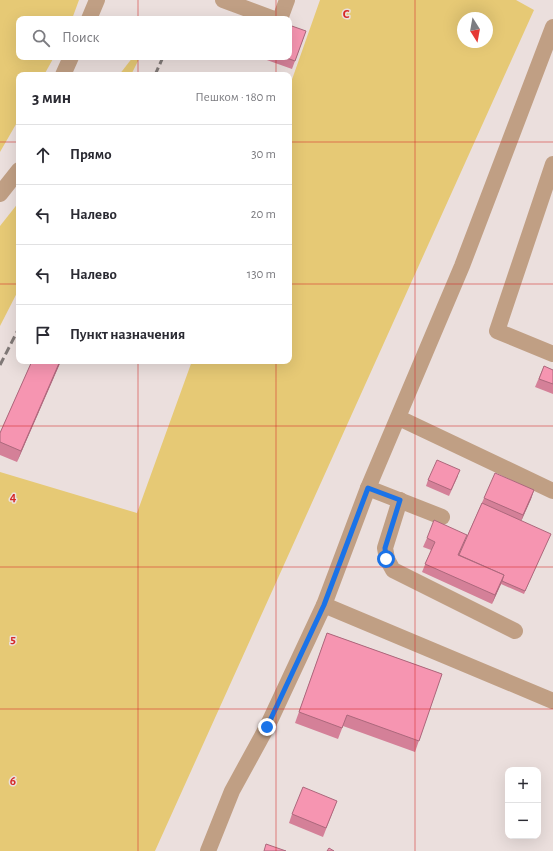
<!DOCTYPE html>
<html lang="ru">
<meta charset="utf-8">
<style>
body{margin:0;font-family:"Alegreya Sans",sans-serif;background:#f7f7f7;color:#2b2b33}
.controls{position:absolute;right:12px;bottom:12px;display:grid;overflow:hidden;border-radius:8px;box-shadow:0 4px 16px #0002}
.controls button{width:36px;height:36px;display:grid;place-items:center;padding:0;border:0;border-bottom:1px solid #e1e1e2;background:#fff;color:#2b2b33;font:20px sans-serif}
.compass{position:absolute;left:457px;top:12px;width:36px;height:36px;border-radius:50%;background:#fff;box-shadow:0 4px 16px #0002;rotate:169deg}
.stop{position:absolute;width:12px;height:12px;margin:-9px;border:3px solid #1a73e8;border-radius:50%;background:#fff}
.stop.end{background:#1a73e8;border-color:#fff;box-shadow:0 1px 4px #0008}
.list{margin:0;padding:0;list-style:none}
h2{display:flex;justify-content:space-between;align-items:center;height:52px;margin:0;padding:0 16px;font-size:17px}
h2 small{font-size:13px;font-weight:400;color:#7c7c81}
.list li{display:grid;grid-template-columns:26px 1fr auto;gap:12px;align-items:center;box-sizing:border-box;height:60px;padding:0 16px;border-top:1px solid #e1e1e2}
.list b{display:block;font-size:15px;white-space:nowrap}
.list em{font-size:13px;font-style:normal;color:#7c7c81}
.icon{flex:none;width:22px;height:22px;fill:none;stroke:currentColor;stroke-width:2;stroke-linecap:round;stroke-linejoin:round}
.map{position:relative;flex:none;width:553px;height:851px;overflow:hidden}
.search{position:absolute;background:#fff;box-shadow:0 4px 16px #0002;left:16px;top:16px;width:276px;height:44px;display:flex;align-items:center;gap:10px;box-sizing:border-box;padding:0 14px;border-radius:8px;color:#7c7c81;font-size:15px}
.panel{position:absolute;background:#fff;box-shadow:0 4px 16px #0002;left:16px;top:72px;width:276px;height:292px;border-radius:8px}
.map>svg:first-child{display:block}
.green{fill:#e6c975;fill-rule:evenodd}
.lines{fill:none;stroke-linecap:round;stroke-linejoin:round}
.minor{stroke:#c09f84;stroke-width:16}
.rail{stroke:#807977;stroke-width:3;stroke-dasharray:8 4;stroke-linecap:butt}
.wall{fill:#d48098}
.shaded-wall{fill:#ac687c}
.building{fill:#f695b1;stroke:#ac687c}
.route{stroke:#1a73e8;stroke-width:5}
.grid{fill:none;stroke:#d62828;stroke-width:1;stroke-opacity:0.55}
.grid-label{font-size:13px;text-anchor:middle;font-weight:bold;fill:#d62828;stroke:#ebdfdd;stroke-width:3;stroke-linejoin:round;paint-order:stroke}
</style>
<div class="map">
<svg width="553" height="851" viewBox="0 0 553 851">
<rect width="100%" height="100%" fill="#ebdfdd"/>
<g class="green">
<polygon points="0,0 79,0 72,19 19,19 19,57 54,57 44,75 19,75 19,119 0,152"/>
<path d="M320,0H516L534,10L155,851H0V472L137,513L192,361H289V88ZM463,18H487V42H463Z"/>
<polygon points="133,57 140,57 131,75 119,75"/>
<polygon points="19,202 19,289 0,326 0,226"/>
</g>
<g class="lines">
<g class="minor">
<polyline points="223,0 274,19"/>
<polyline points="89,19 97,0"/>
<polyline points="280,19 287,0"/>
<polyline points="63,75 71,57"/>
<polyline points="553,164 497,331 553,354"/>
<polyline points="0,194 19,170"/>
<polyline points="399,418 553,491"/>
<polyline points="368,488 442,517"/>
<polyline points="400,500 385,548 387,559 393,570 515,631"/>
<polyline points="324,605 553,701"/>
<polyline points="208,851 232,791 267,727 324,605 368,488 462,266 553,27"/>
</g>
<g class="rail">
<polyline points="155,75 163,57"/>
<polyline points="0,365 19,328"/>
</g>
</g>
<g class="wall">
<polygon points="306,31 292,69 264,59 264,57 289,57"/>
<polygon points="32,361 61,361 17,462 0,455 0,433"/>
<polygon points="544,366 553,370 553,394 535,387"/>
<polygon points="458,476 449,496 426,486 428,480"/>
<polygon points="534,490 531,499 521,521 549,537 524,594 501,584 492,604 422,572 431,550 423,547 427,538 465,541 484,498"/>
<polygon points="327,633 442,674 415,752 343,726 338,739 295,723"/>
<polygon points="337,801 323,837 289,823 292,814"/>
</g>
<g class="shaded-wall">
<polygon points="60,361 61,361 17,462 21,451"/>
<polygon points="534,490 531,499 520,524 523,515"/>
<polygon points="504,575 501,584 492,604 495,595"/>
</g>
<g class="building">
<polygon points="289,25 306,31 295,61 284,57 289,57"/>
<polygon points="32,361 60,361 21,451 0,442 0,433"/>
<polygon points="544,366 553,370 553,384 539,379"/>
<polygon points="437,460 460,470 451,490 428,480"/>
<polygon points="495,473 534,490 523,515 484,498"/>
<polygon points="482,503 551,534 525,591 502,581 504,575 459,555"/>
<polygon points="434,520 467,535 458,555 504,575 495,595 425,564 435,542 427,538"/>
<polygon points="327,633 442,674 419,741 347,715 342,728 299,712"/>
<polygon points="303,787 337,801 326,828 292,814"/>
<polygon points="266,844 286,851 264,851"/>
<polygon points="329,848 334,851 327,851"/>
</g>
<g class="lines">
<polyline class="route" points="267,727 324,605 368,488 400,500 385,548 386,559"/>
</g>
<path class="grid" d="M138,0V19M276,0V19M415,0V851M138,57V75M276,57V75M0,142H19M289,142H553M0,284H19M289,284H553M138,361V851M276,361V851M0,426H553M0,567H553M0,709H553"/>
<g class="grid-label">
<text x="346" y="18">C</text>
<text x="13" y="501">4</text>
<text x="13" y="643">5</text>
<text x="13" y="785">6</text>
</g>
</svg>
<div class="controls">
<button>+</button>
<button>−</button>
</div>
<svg class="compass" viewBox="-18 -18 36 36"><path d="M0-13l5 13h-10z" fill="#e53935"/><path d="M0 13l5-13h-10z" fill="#7c7c81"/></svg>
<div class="stop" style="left:386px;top:559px"></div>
<div class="stop end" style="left:267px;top:727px"></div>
<div class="search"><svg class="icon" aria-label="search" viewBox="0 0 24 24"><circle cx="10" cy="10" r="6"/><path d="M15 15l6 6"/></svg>Поиск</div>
<section class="panel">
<h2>3 мин<small>Пешком · 180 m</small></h2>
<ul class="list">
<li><svg class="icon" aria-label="ahead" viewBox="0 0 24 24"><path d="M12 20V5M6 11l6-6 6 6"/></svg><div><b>Прямо</b></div><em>30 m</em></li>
<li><svg class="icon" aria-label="left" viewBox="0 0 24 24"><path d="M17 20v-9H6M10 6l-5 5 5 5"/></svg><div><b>Налево</b></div><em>20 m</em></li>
<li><svg class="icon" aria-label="left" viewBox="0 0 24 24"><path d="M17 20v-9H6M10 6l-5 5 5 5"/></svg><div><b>Налево</b></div><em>130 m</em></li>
<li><svg class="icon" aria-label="arrive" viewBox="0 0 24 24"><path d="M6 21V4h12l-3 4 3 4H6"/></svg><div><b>Пункт назначения</b></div></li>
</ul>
</section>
</div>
